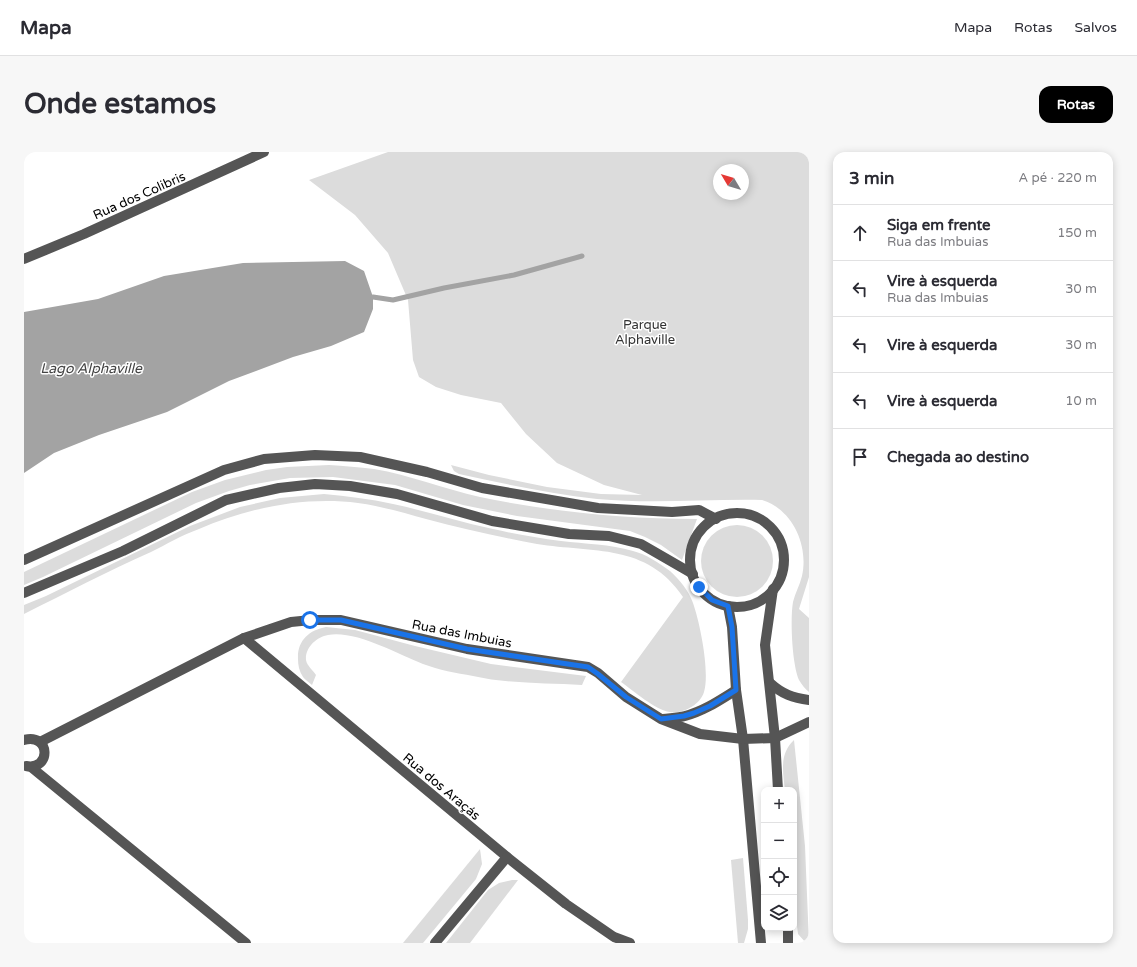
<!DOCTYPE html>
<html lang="pt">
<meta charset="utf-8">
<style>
body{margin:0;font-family:"Varela Round",sans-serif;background:#f7f7f7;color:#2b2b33}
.controls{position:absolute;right:12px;bottom:12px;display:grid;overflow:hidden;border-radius:8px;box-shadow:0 2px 10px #0003}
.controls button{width:36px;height:36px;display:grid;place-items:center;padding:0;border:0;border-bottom:1px solid #e1e1e2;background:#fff;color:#2b2b33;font:20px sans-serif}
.compass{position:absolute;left:689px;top:12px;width:36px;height:36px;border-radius:50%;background:#fff;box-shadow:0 2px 10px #0003;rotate:308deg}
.stop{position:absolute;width:12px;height:12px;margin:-9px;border:3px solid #1a73e8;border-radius:50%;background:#fff}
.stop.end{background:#1a73e8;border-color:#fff;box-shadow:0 1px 4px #0008}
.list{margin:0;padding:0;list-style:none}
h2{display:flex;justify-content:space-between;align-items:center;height:52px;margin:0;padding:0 16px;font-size:17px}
h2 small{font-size:13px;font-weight:400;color:#7c7c81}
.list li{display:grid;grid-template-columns:26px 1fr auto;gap:12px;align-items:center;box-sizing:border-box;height:56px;padding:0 16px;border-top:1px solid #e1e1e2}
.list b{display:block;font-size:15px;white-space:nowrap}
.list p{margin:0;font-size:13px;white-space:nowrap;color:#7c7c81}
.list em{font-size:13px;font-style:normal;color:#7c7c81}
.icon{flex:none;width:22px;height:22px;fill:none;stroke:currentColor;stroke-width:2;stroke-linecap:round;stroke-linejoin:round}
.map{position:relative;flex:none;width:785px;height:791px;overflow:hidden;border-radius:12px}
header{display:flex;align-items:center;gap:24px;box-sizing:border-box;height:56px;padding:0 20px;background:#fff;border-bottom:1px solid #e1e1e2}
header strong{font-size:19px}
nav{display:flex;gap:22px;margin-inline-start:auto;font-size:14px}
.intro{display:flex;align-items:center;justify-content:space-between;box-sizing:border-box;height:96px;padding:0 24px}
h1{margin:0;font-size:28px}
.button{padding:10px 18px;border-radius:12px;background:#000;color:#fff;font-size:14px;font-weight:700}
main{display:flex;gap:24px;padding:0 24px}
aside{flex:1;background:#fff;border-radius:12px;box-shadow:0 2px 10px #0003}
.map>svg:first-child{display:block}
.green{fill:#dcdcdc;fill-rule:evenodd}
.water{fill:#a3a3a3}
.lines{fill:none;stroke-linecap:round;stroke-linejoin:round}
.stream{stroke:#a3a3a3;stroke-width:5}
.minor{stroke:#555;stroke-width:10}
.route{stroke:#1a73e8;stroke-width:5}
.labels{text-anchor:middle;stroke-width:3;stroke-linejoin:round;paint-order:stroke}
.street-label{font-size:13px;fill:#000;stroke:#fff}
.park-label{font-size:13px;fill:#333;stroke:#fff}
.water-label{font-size:14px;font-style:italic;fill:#444;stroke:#fff}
</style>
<header>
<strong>Mapa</strong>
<nav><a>Mapa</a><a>Rotas</a><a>Salvos</a></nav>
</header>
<div class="intro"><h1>Onde estamos</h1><a class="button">Rotas</a></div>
<main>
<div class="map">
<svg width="785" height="791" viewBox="0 0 785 791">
<rect width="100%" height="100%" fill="#fff"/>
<g class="green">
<path d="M364,0H785V425L775,457L785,466V540C781,537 778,533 775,528C768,512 766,467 769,450C771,441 776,433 778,424C785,393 768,357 738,348C683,347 627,352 573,347C527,342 481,332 435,322L430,319L427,313L465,323L523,335L577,342L618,343L580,333L533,311L502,282L477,251L437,243L412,235L395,225L389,208L384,148L364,101L331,63L285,28ZM695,18H719V42H695Z"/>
<path d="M305,313C320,314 335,315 350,317C386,323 420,337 456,345C529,360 599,367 673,367L658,408L637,393L621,385L606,379L493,364L439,353L371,333L309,325L266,326L226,333L205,339L172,351L19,425L0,433V420L168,340L201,328L242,318L263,315Z"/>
<path d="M300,342C323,344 346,347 369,352C402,359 435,370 469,377C491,382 514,386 537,389C561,392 586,392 609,399C622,402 635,411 646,419C655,427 665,439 669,451C676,471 686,520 680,540C676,553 659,562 646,560C631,558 610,539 597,530L659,445C623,391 569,401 513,392C476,385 439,377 402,367C380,361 357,354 334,351C280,344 224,356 175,377C158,383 143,392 127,400C84,419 42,441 0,462V453L22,444L166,374L216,355L256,346Z"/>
<circle cx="713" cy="409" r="36"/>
<path d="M302,475L331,478L391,494L467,512L562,524L558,533C522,531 484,532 449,524C432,521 415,518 399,512C373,502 332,478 304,483C293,485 281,495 282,508C283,514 289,518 292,523L288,533C285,530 281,528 279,525C275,519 274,513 274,507C273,489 285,478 302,475Z"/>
<path d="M770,588L781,694L785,791H782L774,782L770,750V638H761C759,620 755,602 770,588Z"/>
<polygon points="456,697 458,712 452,727 399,791 379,791"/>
<polygon points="719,706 724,768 724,777 720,791 714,791 707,708"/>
<polygon points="488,728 494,728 446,791 422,791 464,738 475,731"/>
</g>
<polygon class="water" points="321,109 340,119 349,145 349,157 340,180 307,194 269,205 205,229 143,260 75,283 30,301 0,321 0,160 74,147 140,124 219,111"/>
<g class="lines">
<polyline class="stream" points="349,145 369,148 420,136 490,123 558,104"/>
<g class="minor">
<polyline points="0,107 60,82 240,0"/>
<circle cx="713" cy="408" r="47"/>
<polyline points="0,408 200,318 240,307 291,303 336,305 403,320 458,336 574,356 648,360 675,358 692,367"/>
<polyline points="749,437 741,493 751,586 754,638"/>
<polyline points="0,441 99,399 202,348 255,336 291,332 326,334 373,342 468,369 545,382 585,384 617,392 669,422"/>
<polyline points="704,454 708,475 712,538 719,587 737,791"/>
<polyline points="220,486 483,705 542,752 590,785 606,791"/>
<path d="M746,531C758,542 769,546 785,548"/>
<path d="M639,567C646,566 654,566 661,564C680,559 696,548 712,538"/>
<path d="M0,588C27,581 27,619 2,614"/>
<polyline points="16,590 220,486 267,470 287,468 317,468 443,497 564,515 574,521 602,545 637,567 676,582 719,587 751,586 785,570"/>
<polyline points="7,615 222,791"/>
<polyline points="764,776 764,791"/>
<polyline points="411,791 483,705"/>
</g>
</g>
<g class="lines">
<polyline class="route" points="286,468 317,468 443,497 564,515 574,522 602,545 637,567 660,564 670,561 686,554 712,538 708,475 704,454 688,448 675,435"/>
</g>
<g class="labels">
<g class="street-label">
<text transform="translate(115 43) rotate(-24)" y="5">Rua dos Colibris</text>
<text transform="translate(438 481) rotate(11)" y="5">Rua das Imbuias</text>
<text transform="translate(418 634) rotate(40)" y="5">Rua dos Araçás</text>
</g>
<g class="park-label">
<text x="621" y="177">Parque<tspan x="621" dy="15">Alphaville</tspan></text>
</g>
<g class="water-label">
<text x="67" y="221">Lago Alphaville</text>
</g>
</g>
</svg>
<div class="controls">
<button>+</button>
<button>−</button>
<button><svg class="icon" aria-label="locate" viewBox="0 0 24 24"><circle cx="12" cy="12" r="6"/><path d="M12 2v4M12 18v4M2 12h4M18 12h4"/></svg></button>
<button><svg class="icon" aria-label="layers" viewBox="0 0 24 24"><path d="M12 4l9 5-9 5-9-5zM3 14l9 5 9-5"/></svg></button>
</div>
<svg class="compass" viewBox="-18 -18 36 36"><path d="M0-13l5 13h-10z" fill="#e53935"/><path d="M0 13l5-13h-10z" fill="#7c7c81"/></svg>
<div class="stop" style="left:286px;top:468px"></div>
<div class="stop end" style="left:675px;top:435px"></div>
</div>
<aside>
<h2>3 min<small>A pé · 220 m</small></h2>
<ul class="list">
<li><svg class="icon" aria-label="ahead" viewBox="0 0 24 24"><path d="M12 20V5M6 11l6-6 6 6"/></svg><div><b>Siga em frente</b><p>Rua das Imbuias</p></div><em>150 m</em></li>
<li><svg class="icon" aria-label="left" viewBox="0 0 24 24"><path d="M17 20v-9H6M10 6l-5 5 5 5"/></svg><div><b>Vire à esquerda</b><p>Rua das Imbuias</p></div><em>30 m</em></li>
<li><svg class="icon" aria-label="left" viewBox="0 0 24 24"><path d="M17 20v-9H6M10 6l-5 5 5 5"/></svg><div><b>Vire à esquerda</b></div><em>30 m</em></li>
<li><svg class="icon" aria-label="left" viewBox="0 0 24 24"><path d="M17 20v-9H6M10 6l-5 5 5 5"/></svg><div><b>Vire à esquerda</b></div><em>10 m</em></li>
<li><svg class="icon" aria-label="arrive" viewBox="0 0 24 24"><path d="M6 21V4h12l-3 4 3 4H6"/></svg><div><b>Chegada ao destino</b></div></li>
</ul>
</aside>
</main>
